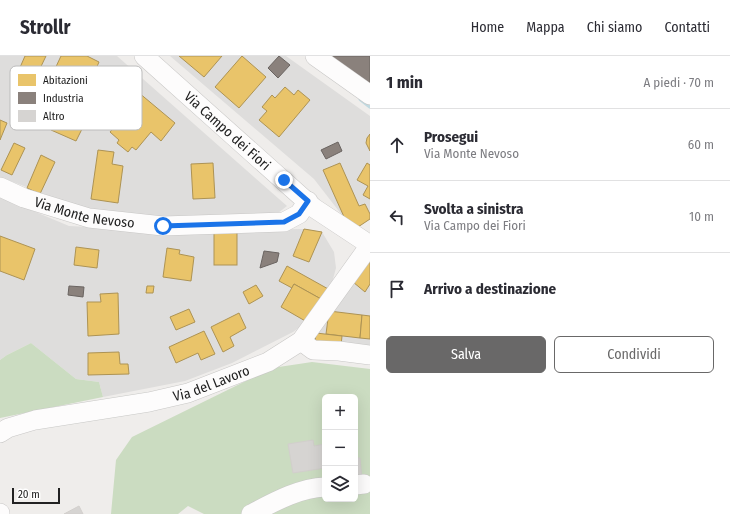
<!DOCTYPE html>
<html lang="it">
<meta charset="utf-8">
<style>
body{margin:0;font-family:"Fira Sans Condensed",sans-serif;background:#f2f2f3;color:#2b2b33}
.controls{position:absolute;right:12px;bottom:12px;display:grid;overflow:hidden;border-radius:6px;box-shadow:0 4px 16px #0002}
.controls button{width:36px;height:36px;display:grid;place-items:center;padding:0;border:0;border-bottom:1px solid #e1e1e2;background:#fff;color:#2b2b33;font:20px sans-serif}
.scale{position:absolute;left:12px;bottom:10px;width:48px;box-sizing:border-box;padding-left:4px;border:2px solid #212121;border-top:0;font-size:11px;line-height:14px;white-space:nowrap;color:#212121;-webkit-text-stroke:3px #fff;paint-order:stroke}
.stop{position:absolute;width:12px;height:12px;margin:-9px;border:3px solid #1a73e8;border-radius:50%;background:#fff}
.stop.end{background:#1a73e8;border-color:#fff;box-shadow:0 1px 4px #0008}
.list{margin:0;padding:0;list-style:none}
h2{display:flex;justify-content:space-between;align-items:center;height:52px;margin:0;padding:0 16px;font-size:17px}
h2 small{font-size:13px;font-weight:400;color:#7c7c81}
.list li{display:grid;grid-template-columns:26px 1fr auto;gap:12px;align-items:center;box-sizing:border-box;height:72px;padding:0 16px;border-top:1px solid #e1e1e2}
.list b{display:block;font-size:15px;white-space:nowrap}
.list p{margin:0;font-size:13px;white-space:nowrap;color:#7c7c81}
.list em{font-size:13px;font-style:normal;color:#7c7c81}
.actions{display:flex;gap:8px;padding:12px 16px}
.actions a{flex:1;padding:9px 0;border:1px solid #696868;border-radius:6px;text-align:center;font-size:14px;color:#696868}
.actions .main{background:#696868;color:#fff}
.icon{flex:none;width:22px;height:22px;fill:none;stroke:currentColor;stroke-width:2;stroke-linecap:round;stroke-linejoin:round}
.map{position:relative;flex:none;width:370px;height:458px;overflow:hidden}
header{display:flex;align-items:center;gap:24px;box-sizing:border-box;height:56px;padding:0 20px;background:#fff;border-bottom:1px solid #e1e1e2}
header strong{font-size:19px}
nav{display:flex;gap:22px;margin-inline-start:auto;font-size:14px}
main{display:flex}
aside{flex:1;background:#fff}
.map>svg:first-child{display:block}
.residential{fill:#dedddc}
.forest{fill:#cbdcc1;fill-rule:evenodd}
.homes{fill:#e9c46a;stroke:#ad9354}
.industry{fill:#8a817c;stroke:#6a6461}
.lines{fill:none;stroke-linecap:round;stroke-linejoin:round}
.stream{stroke:#c0d9e0;stroke-width:5}
.building{fill:#d6d4d2;stroke:#d2cfcc}
.minor-casing{stroke:#c8c7c6;stroke-width:20}
.minor{stroke:#fdfcfc;stroke-width:19}
.route{stroke:#1a73e8;stroke-width:5}
.labels{text-anchor:middle;stroke-width:4;stroke-linejoin:round;paint-order:stroke}
.street-label{font-size:14px;fill:#212121;stroke:#fff}
.key{fill:#fff;stroke:#bcbcbc;stroke-width:1}
.key-label{font-size:11px;fill:#212121}
</style>
<header>
<strong>Strollr</strong>
<nav><a>Home</a><a>Mappa</a><a>Chi siamo</a><a>Contatti</a></nav>
</header>
<main>
<div class="map">
<svg width="370" height="458" viewBox="0 0 370 458">
<rect width="100%" height="100%" fill="#efedeb"/>
<g class="residential">
<polygon points="0,0 117,0 287,150 278,157 153,162 79,151 0,121"/>
<polygon points="170,0 286,0 370,60 370,163 358,171 345,163 314,123"/>
<polygon points="0,141 69,170 173,175 304,173 322,176 334,196 336,212 330,234 307,266 293,276 232,307 185,325 103,341 99,326 76,323 31,287 7,299 0,304"/>
<polygon points="370,202 370,295 341,290 316,277"/>
</g>
<g class="forest">
<polygon points="31,287 76,323 99,326 103,341 0,362 0,304 7,299"/>
<path d="M312,306L370,313V458H204L188,450L178,458H111L116,404L132,381L272,312ZM325,341H355V443H325Z"/>
</g>
<g class="homes">
<polygon points="25,0 46,0 35,23 18,16"/>
<polygon points="61,0 87,0 99,6 88,31 54,15"/>
<polygon points="179,0 222,0 204,21"/>
<polygon points="242,0 266,21 239,52 215,31"/>
<polygon points="132,31 175,67 161,85 151,76 136,94 132,91 128,96 117,87 119,84 110,76 126,57 117,49"/>
<polygon points="285,31 294,39 298,34 310,44 279,81 259,64 267,55 262,51 272,39 275,42"/>
<polygon points="66,43 81,50 75,62 85,67 76,85 51,74"/>
<polygon points="0,64 7,67 0,84"/>
<polygon points="370,78 370,95 366,87 367,82"/>
<polygon points="14,87 25,92 12,119 1,114"/>
<polygon points="98,94 114,96 112,108 123,110 118,147 91,143"/>
<polygon points="41,99 55,106 40,138 27,132"/>
<polygon points="213,107 215,142 193,143 191,108"/>
<polygon points="340,107 359,150 365,148 370,158 370,163 358,171 345,163 323,114"/>
<polygon points="367,107 370,109 370,143 363,139 368,130 357,124"/>
<polygon points="304,173 322,176 309,206 293,200"/>
<rect x="214" y="175" width="23" height="34"/>
<polygon points="0,180 35,193 24,224 0,215"/>
<polygon points="76,191 99,194 97,212 74,209"/>
<polygon points="167,192 180,194 179,198 194,201 191,225 163,221"/>
<polygon points="370,202 370,228 365,236 353,226"/>
<polygon points="287,210 330,234 321,243 294,228 292,232 279,225"/>
<polygon points="294,228 321,243 307,266 281,251"/>
<polygon points="256,229 263,240 249,248 243,236"/>
<polygon points="147,230 154,230 153,237 146,237"/>
<polygon points="118,237 119,278 88,280 87,246 101,246 100,238"/>
<polygon points="189,253 195,266 176,274 170,261"/>
<polygon points="329,255 362,259 360,282 326,278"/>
<polygon points="239,257 246,272 230,281 234,290 223,296 211,271"/>
<polygon points="362,259 370,260 370,283 360,282"/>
<polygon points="204,275 215,298 201,304 198,297 176,307 169,291"/>
<polygon points="316,277 342,280 341,290 315,287"/>
<polygon points="119,296 120,308 128,308 129,318 88,319 88,297"/>
</g>
<g class="industry">
<polygon points="279,0 290,9 278,22 268,12"/>
<polygon points="322,0 370,0 370,34"/>
<polygon points="338,86 342,95 326,103 321,94"/>
<polygon points="264,195 279,197 277,206 260,212"/>
<polygon points="69,230 84,231 83,241 68,239"/>
</g>
<g class="lines">
<polyline class="stream" points="361,43 370,50"/>
</g>
<g class="building">
<polygon points="313,384 314,390 325,388 325,412 293,417 288,388"/>
<polygon points="355,402 360,402 362,424 355,424"/>
<polygon points="79,450 83,458 64,458"/>
</g>
<g class="lines">
<g class="minor-casing">
<g id="minor">
<path id="s1" d="M144,0L314,152L370,189"/>
<polyline points="315,0 370,39"/>
<path id="s2" d="M0,131L24,142L89,162L163,170L284,166L299,158L308,145"/>
<polyline points="301,285 313,294 339,295 370,299"/>
<path id="s3" d="M0,377L8,372L35,364L149,346L188,337L268,306L301,285L370,189"/>
<polyline points="355,429 364,428"/>
<polyline points="0,457 0,458"/>
<path d="M251,458C274,446 299,432 325,431"/>
</g>
</g>
<use href="#minor" class="minor"/>
</g>
<g class="lines">
<polyline class="route" points="163,170 284,166 299,158 308,145 284,124"/>
</g>
<g class="labels">
<g class="street-label">
<text dy="5" stroke="none"><textPath href="#s1" startOffset="112">Via Campo dei Fiori</textPath></text>
<text dy="5" stroke="none"><textPath href="#s2" startOffset="89">Via Monte Nevoso</textPath></text>
<text dy="5" stroke="none"><textPath href="#s3" startOffset="218">Via del Lavoro</textPath></text>
</g>
</g>
<rect x="10" y="10" width="132" height="64" rx="6" class="key"/>
<rect x="18" y="18" width="18" height="12" fill="#e9c46a"/>
<rect x="18" y="36" width="18" height="12" fill="#8a817c"/>
<rect x="18" y="54" width="18" height="12" fill="#d6d4d2"/>
<g class="key-label">
<text x="43" y="28">Abitazioni</text>
<text x="43" y="46">Industria</text>
<text x="43" y="64">Altro</text>
</g>
</svg>
<div class="controls">
<button>+</button>
<button>−</button>
<button><svg class="icon" aria-label="layers" viewBox="0 0 24 24"><path d="M12 4l9 5-9 5-9-5zM3 14l9 5 9-5"/></svg></button>
</div>
<div class="scale">20 m</div>
<div class="stop" style="left:163px;top:170px"></div>
<div class="stop end" style="left:284px;top:124px"></div>
</div>
<aside>
<h2>1 min<small>A piedi · 70 m</small></h2>
<ul class="list">
<li><svg class="icon" aria-label="ahead" viewBox="0 0 24 24"><path d="M12 20V5M6 11l6-6 6 6"/></svg><div><b>Prosegui</b><p>Via Monte Nevoso</p></div><em>60 m</em></li>
<li><svg class="icon" aria-label="left" viewBox="0 0 24 24"><path d="M17 20v-9H6M10 6l-5 5 5 5"/></svg><div><b>Svolta a sinistra</b><p>Via Campo dei Fiori</p></div><em>10 m</em></li>
<li><svg class="icon" aria-label="arrive" viewBox="0 0 24 24"><path d="M6 21V4h12l-3 4 3 4H6"/></svg><div><b>Arrivo a destinazione</b></div></li>
</ul>
<div class="actions"><a class="main">Salva</a><a>Condividi</a></div>
</aside>
</main>
